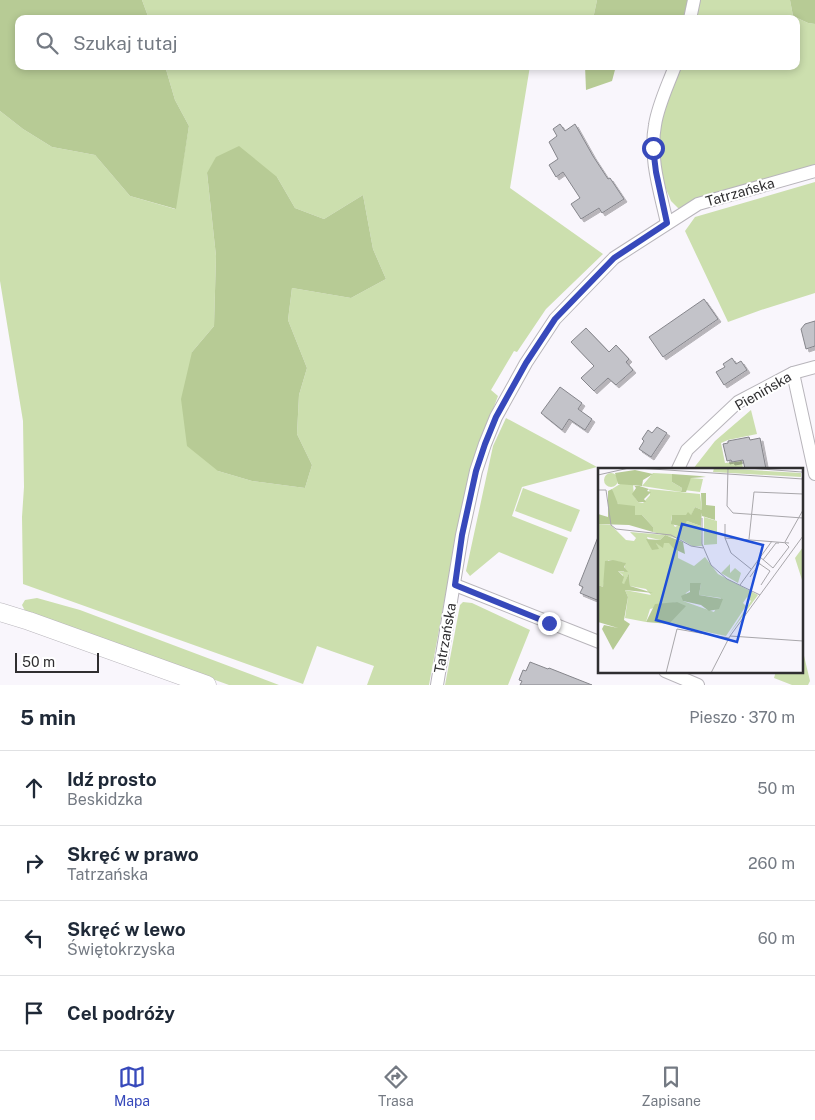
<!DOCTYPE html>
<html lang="pl">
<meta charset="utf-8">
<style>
body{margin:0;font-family:"Public Sans",sans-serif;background:#f6f6f7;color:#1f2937}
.scale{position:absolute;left:15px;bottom:12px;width:84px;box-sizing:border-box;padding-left:5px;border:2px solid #2f2e30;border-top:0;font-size:14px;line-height:18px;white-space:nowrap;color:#2f2e30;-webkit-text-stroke:4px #fff;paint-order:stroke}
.stop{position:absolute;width:15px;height:15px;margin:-11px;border:4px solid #3749bb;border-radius:50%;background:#fff}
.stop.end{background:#3749bb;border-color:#fff;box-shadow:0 1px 5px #0008}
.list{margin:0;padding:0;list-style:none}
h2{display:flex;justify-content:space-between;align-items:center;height:65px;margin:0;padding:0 20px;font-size:21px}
h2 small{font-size:16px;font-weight:400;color:#747a83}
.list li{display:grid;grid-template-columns:32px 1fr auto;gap:15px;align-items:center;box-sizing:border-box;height:75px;padding:0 20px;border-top:1px solid #e0e1e3}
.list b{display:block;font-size:19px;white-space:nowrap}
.list p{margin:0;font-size:16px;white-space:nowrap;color:#747a83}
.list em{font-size:16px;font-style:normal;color:#747a83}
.icon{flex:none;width:28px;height:28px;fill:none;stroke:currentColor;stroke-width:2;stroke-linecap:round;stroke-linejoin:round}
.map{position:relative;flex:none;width:815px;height:685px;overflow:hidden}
.search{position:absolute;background:#fff;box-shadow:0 2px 8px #0003;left:15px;right:15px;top:15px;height:55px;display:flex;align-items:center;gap:12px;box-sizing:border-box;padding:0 18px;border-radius:10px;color:#747a83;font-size:19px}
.sheet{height:365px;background:#fff}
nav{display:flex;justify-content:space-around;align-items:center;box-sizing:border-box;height:70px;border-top:1px solid #e0e1e3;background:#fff;font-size:14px;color:#747a83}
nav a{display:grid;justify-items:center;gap:2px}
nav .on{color:#3749bb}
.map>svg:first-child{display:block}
.green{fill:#ccdfae;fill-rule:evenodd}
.forest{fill:#b7cb95}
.building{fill:#c3c3c9;stroke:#85858b;filter:url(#shadow)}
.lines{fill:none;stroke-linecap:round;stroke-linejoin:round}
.street-casing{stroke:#b8b5bb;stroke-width:14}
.secondary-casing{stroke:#b8b5bb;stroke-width:19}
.street{stroke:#fff;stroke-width:12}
.secondary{stroke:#fff;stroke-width:18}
.route{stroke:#3749bb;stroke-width:6}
.labels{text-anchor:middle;stroke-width:4;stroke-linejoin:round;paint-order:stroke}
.street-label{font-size:14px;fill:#2f2e30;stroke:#fff}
.inset-road{fill:none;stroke:#a8a6aa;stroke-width:1}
.view{fill:#1d4ed8;fill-opacity:0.15;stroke:#1d4ed8;stroke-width:2.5}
.inset-edge{fill:none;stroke:#2f2e30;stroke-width:2.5}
</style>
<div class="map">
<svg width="815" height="685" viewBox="0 0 815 685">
<defs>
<filter id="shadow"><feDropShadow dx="3" dy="3" stdDeviation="0" flood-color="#0004"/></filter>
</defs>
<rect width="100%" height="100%" fill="#f9f6fc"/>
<g class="green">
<polygon points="142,0 597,0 593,19 149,19"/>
<polygon points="698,0 790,0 793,16 808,23 815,24 815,165 698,199 679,209 671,201 661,177 657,132 679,66 796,66 796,19 695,19"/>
<path d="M165,66H530L510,188L603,254L546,309L517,352L514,351L491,390L498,396C462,489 447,588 429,685H367L374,666L317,646L303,684L23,584L22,517L24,487L23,421L0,281V111L23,129L52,147L95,155L130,196L175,209L189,126L175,100ZM207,173L277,177L295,208L324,219L363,195L373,249L386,279L351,298L292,288L288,320L307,368L299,395L297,434L312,465L305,488L252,481L218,471L192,352L214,326L216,256Z"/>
<polygon points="815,182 815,293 761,310 728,322 685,231 695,217"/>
<polygon points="751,410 757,434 728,440 721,443 725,463 742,461 743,469 693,469 715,441"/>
<polygon points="506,418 597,467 522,487 512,516 568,538 553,574 499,552 470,576 466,571 493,446"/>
<polygon points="523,488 580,510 571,532 515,511"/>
<polygon points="37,598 80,610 279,685 229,685 69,627 26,613 22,605 25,600"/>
<polygon points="463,602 472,603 530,630 508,685 445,685 460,605"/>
<polygon points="801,643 810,681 808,685 792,685 774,678 776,671 801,671"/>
</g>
<g class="forest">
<polygon points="0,0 142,0 149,19 19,19 19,66 165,66 175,100 189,126 176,209 130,196 95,155 52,147 23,129 0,111"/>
<polygon points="597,0 689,0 686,19 593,19"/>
<polygon points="790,0 815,0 815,24 808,23 793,16"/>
<polygon points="585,66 616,66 612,81 586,90"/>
<polygon points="239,146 277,177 295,208 324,219 363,195 373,249 386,279 351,298 292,288 288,320 307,368 299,395 297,434 312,465 305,488 252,481 218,471 187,446 181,399 192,352 214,326 216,256 207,173 216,157"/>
</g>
<g class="building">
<polygon points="560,124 565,131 575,124 593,156 608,179 610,178 624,199 602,213 599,208 581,219 571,204 580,198 563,172 556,177 549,165 558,159 549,142 557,136 553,129"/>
<polygon points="704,299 718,319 663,357 649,337"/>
<polygon points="815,321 815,346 806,349 801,329 805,324"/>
<polygon points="586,328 609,352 616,345 629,359 626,362 633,370 616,385 608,378 594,391 581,378 594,366 571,342"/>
<polygon points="732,358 736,364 741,361 747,370 724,385 716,372 725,367 723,364"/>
<polygon points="560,387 582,403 578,409 592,419 585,430 569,419 562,430 541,413"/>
<polygon points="657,427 667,433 651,457 639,449 644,441 642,439 648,430 652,433"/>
<polygon points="749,437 750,440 760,438 766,469 745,469 743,460 732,462 731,460 727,461 723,444 728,443 728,441"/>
<polygon points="598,537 599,595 597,600 580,593 583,587 579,585"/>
<polygon points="530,662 548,669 549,668 592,685 520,685 522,681 519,680 523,670 526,671"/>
</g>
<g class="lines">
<g class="street-casing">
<g id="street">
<polyline points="690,19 694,0"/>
<path d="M667,223C660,191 649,158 655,125C658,105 668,85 675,66"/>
<polyline points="793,373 815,474"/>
<polyline points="678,469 687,450 738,402 793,373 815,367"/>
<polyline points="455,585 599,642"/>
<polyline points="665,671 698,685"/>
<polyline points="437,685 462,535 476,471 485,444 496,417 526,363 555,319 614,258 698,204 815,171"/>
</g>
</g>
<g class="secondary-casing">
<polyline id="secondary" points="0,612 29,621 207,685"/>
</g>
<use href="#street" class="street"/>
<use href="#secondary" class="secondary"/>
</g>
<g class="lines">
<polyline class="route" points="549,623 455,585 462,535 476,471 485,444 496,417 526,363 555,319 614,258 667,223 656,172 653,148"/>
</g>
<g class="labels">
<g class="street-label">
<text transform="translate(740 192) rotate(-16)" y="5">Tatrzańska</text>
<text transform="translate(763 391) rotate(-30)" y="5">Pienińska</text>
<text transform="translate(445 638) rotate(-80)" y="5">Tatrzańska</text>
</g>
</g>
<g transform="translate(598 468)">
<rect width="205" height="205" fill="#f9f6fc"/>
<path d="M116,0L203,5V9L115,4ZM55,5L74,6V14L84,20L83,24L44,18ZM6 12a7 7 0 1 1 14 0a7 7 0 1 1-14 0ZM93,10L105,11L102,24L86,22ZM22,16H35L36,28L40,34L45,35L52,27L51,21L102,26L104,42L97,39L93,48L74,47L73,52L77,59L89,53L103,58L104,78H94L84,72L55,64V59L44,47H37L36,38L23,39L15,30L14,21ZM106,49L119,53V76L106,77ZM0,56L13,57L28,72L36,73L38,70L32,64L67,67L62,72L49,69L54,81H60L58,75H72L80,83V90L96,98L107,89L120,106L160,127L130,168L153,133L149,129L145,135L148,138L128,168L71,156L79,146V134L52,141L48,154L27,150L30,129L27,122L53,127L48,121L32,118L31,105L26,117L23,115L25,107L20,103L26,104L27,95L10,92L5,119L0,117ZM93,115H103L101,127L123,130L116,144L85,133L88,125L94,121ZM205,79V115L197,90ZM132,96V105L137,100L143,105L140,115L123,105Z" fill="#ccdfae" fill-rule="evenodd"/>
<path d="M37,2L55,6L45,12L44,18L20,16L17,5ZM74,6L102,8L108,9L93,10L88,24H83L84,20L74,14ZM35,16L51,21L49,23L53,24L46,31L48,34H40L34,26L38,20ZM14,21L20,36L37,38V47H44L55,59V64L31,57L0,56V46L10,49V23ZM103,25H108V37L117,38V52L104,48ZM97,39L104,42L103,58L89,53L85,59L73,56L74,47H88L90,44L93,47ZM67,67L85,74L87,86L76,81L71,75H66L65,80L58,75L61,81L54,82L48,71L62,72ZM15,92L28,95L26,99L30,104L20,103L26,109L24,115L26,116L31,105L32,118L55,125L27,122L30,129L26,152L32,156L15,182L4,161L6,157L20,160L0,154V117L5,119L7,93ZM92,115H103L101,127L125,131L121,141L111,143L103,137L85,133L83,128L92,124ZM79,134L88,138L71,156L48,154L57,136Z" fill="#b7cb95"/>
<path class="inset-road" d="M39,0L205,11M130,0L129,38L135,45L205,50M150,0L204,4M0,7L31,0M0,22H8L13,57L18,61L73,67L93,78L105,80M104,50V76L113,97L129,111L162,127M127,56V70L133,85L153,101M127,70L191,75M151,71L156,24L205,26M187,74L205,42M162,89L175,100L191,79L187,75M165,92L178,75H181M159,94L172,103L163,117M152,109L162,95M142,117L174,73M132,168L205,173M68,205L79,161L131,170M113,205L132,168L205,68"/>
<path class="view" d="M84,56L165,77L139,174L58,152Z"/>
<rect width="205" height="205" class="inset-edge"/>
</g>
</svg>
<div class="scale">50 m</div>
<div class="stop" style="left:653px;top:148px"></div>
<div class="stop end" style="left:549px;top:623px"></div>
<div class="search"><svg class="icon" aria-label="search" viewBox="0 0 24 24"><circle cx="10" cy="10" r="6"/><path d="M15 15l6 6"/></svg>Szukaj tutaj</div>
</div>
<section class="sheet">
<h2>5 min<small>Pieszo · 370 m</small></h2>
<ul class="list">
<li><svg class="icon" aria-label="ahead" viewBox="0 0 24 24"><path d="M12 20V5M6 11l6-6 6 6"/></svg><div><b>Idź prosto</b><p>Beskidzka</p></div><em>50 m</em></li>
<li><svg class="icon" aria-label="right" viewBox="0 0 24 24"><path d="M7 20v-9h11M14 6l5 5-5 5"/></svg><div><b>Skręć w prawo</b><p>Tatrzańska</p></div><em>260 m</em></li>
<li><svg class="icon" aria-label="left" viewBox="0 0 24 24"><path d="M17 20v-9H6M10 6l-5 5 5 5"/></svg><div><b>Skręć w lewo</b><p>Świętokrzyska</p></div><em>60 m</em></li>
<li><svg class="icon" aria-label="arrive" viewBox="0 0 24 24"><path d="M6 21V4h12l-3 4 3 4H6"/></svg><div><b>Cel podróży</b></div></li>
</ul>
</section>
<nav>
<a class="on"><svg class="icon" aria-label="map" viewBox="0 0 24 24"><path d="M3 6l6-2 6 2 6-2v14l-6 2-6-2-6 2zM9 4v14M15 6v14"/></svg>Mapa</a>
<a><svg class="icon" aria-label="directions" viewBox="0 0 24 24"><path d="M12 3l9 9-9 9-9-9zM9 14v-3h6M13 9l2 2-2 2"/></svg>Trasa</a>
<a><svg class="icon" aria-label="saved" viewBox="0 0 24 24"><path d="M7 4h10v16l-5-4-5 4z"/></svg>Zapisane</a>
</nav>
